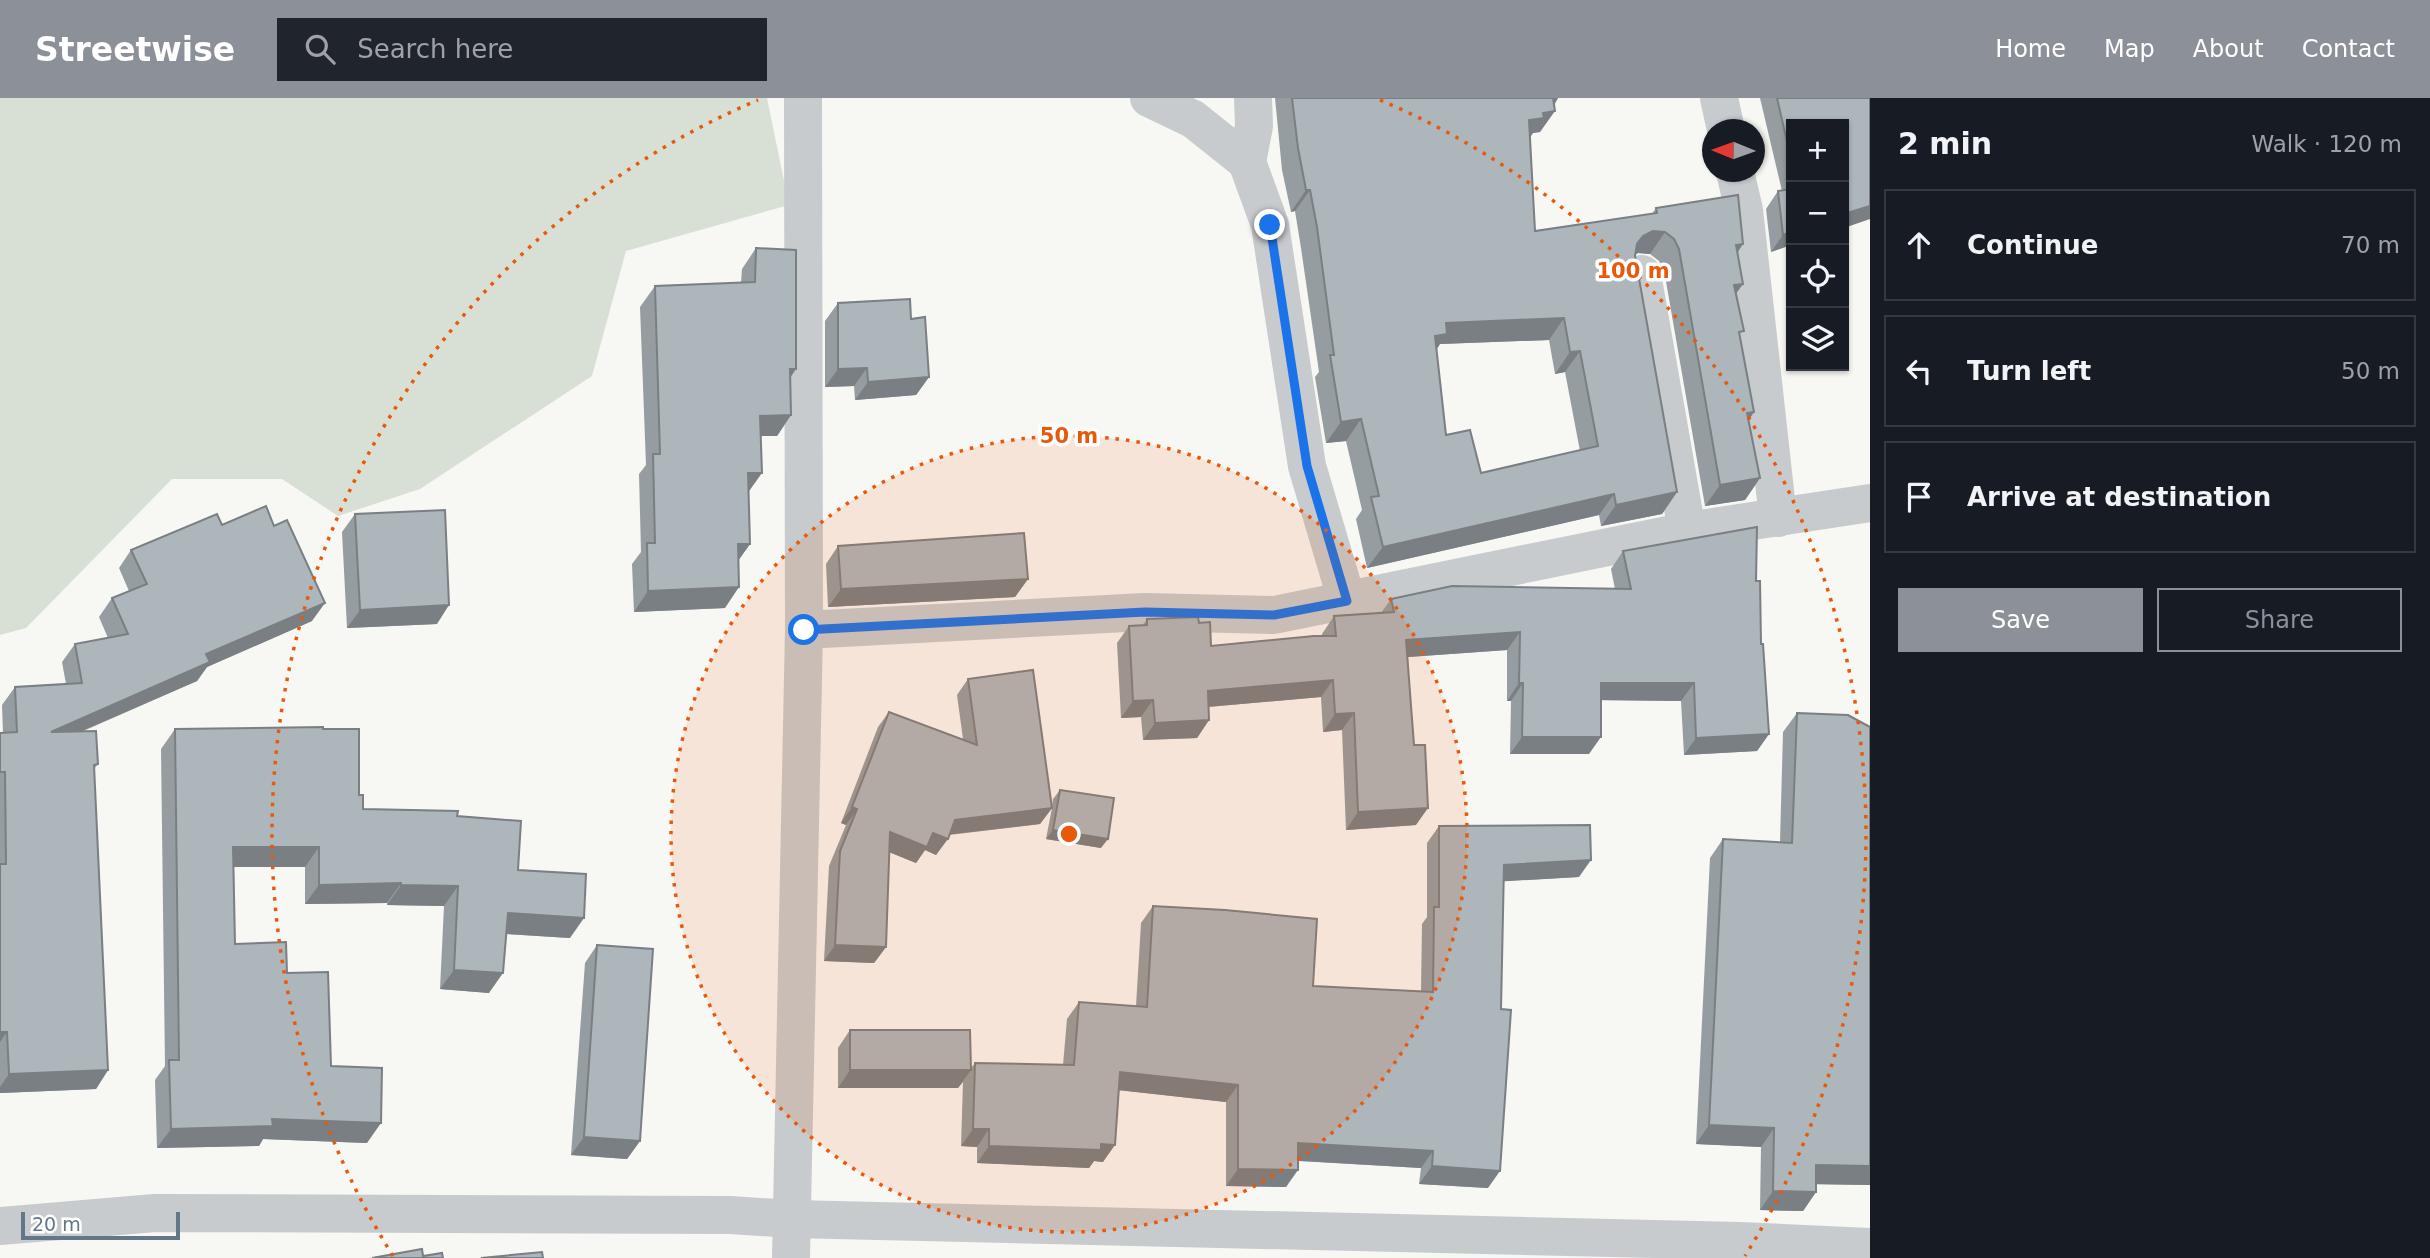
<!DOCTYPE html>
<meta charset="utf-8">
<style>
body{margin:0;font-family:"DejaVu Sans",sans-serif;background:#20242c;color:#f1f3f6}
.controls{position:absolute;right:21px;top:21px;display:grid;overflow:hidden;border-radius:0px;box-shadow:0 2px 5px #0004}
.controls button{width:63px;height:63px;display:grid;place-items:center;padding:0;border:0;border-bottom:2px solid #363941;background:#171b24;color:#f1f3f6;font:35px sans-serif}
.compass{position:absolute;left:1702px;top:21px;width:63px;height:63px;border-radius:50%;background:#171b24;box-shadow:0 2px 5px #0004;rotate:271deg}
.scale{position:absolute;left:21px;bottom:18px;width:159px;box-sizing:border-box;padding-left:7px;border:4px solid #647787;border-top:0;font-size:19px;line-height:24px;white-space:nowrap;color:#647787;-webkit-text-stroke:5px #fff;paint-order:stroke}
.stop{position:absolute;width:21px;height:21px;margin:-16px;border:5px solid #1a73e8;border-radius:50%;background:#fff}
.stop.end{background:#1a73e8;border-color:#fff;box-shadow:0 2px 7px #0008}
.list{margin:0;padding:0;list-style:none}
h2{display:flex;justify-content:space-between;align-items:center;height:91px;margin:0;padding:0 28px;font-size:30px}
h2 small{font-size:23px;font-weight:400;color:#9ea1a6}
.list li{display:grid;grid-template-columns:46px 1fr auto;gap:21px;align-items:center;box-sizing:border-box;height:112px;margin:0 14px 14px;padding:0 14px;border:2px solid #363941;border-radius:0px}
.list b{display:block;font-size:26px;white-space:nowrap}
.list em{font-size:23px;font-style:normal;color:#9ea1a6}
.actions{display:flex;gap:14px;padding:21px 28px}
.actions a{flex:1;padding:16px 0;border:2px solid #8c9099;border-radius:0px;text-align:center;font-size:24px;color:#8c9099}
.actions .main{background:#8c9099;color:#fff}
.icon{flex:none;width:38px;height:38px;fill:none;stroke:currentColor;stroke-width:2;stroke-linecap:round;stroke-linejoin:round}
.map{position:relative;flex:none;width:1870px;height:1160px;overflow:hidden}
header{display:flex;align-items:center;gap:42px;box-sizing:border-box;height:98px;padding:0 35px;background:#8c9099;color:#fff}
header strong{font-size:33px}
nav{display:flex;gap:38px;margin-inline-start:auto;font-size:24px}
.search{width:490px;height:63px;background:#20242c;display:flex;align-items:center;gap:18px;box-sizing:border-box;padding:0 24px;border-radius:0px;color:#9ea1a6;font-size:26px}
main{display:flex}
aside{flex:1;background:#171b24}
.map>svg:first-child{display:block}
.green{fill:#d8e0d5}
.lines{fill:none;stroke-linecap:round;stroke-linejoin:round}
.minor{stroke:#c7cbce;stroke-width:38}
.wall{fill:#959da1;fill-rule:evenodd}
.shaded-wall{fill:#797f83}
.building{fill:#adb6bb;stroke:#797f83;stroke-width:2;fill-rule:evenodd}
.route{stroke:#1a73e8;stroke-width:9}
.ring{fill:none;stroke:#e8590c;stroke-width:3.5;stroke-dasharray:3.5 7}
.centre{fill:#e8590c;stroke:#fff;stroke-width:3.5}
.ring-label{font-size:21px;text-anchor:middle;font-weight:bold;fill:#e8590c;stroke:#fff;stroke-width:7;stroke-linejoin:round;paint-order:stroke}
</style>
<header>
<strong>Streetwise</strong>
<div class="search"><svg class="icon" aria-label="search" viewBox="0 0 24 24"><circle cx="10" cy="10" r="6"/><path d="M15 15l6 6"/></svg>Search here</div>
<nav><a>Home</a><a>Map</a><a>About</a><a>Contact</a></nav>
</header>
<main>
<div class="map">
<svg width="1870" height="1160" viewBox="0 0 1870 1160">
<rect width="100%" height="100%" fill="#f7f7f4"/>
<polygon class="green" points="0,0 767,0 789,107 626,153 592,278 420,391 338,418 282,381 172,381 26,530 0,537"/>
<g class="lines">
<g class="minor">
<polyline points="1149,0 1193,21 1247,64 1270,127 1307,368 1347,503"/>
<polyline points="1719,0 1726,32"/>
<polyline points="1247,64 1254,28 1253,0"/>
<polyline points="1735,74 1744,112 1778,420"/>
<polyline points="1642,176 1687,433"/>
<polyline points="804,532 1145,514 1274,517 1687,433 1870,405"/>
<polyline points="0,1128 155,1115 730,1117 792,1121 1740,1143 1870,1149"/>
<polyline points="791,1160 804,532 803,0"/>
</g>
</g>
<g class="wall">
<path d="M1275,0H1558L1540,34L1533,35L1530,39L1535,133L1652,116L1656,110L1743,146L1738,154L1736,196L1740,239L1754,314L1749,322L1760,380L1745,402L1705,408L1664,172L1659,163L1650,156L1638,155L1636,156L1635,158L1677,394L1662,416L1601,428L1599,417L1367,470L1356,421L1362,412L1346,343L1326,345L1315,279L1319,274L1301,150L1295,113L1291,114L1282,72ZM1549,242L1555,276L1565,274L1580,353L1481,375L1446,337L1436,252L1440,246Z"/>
<polygon points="1760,0 1870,0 1791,26 1791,147 1771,154 1766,111 1778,93 1782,93"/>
<polygon points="756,150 790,280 791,317 777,338 761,338 748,394 750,446 738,462 725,510 634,514 632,466 641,454 639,376 646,367 640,209 655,188 741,185 742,171"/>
<polygon points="838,205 911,221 929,279 916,297 855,302 854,288 825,289 825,223"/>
<polygon points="355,416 437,526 347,530 342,434"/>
<polygon points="222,427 312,523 207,569 197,583 81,634 98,666 94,671 108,972 96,991 0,995 0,635 3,635 2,607 15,589 66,586 62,564 75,546 108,540 99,519 112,500 129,493 119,470 131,452"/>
<polygon points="838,448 1028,481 1015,499 828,509 826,466"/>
<polygon points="1623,453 1756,483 1769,636 1757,653 1684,657 1681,603 1601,602 1589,656 1510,656 1511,603 1507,603 1507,552 1408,559 1416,727 1346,732 1342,632 1323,634 1321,599 1208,609 1209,622 1197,640 1143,642 1141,619 1121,620 1117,545 1129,528 1143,527 1147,521 1199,525 1211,548 1322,538 1322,536 1334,518 1381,515 1391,501 1615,491 1611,471"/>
<polygon points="968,581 1052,710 1053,701 1060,692 1101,750 1046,741 1052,710 1040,726 949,737 936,757 925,752 916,765 889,754 886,849 874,865 824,863 829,768 846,727 841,725 878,629 889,614 963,641 957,597"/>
<polygon points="1797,615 1870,629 1870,1087 1816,1086 1816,1094 1803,1113 1760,1112 1761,1049 1696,1046 1710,760 1723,741 1780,744 1783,634"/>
<polygon points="175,631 323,631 359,697 363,711 457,718 518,772 570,840 506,836 489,895 440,891 444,808 387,807 387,805 305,806 305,769 234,769 235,846 287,875 367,1045 263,1041 259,1048 157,1050 155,982 165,968 161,651"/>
<polygon points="1439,728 1579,779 1504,783 1488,1090 1419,1086 1421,1070 1298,1063 1286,1089 1226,1088 1226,1004 1119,992 1103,1064 1094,1063 1089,1070 977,1065 977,1049 961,1048 963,984 958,990 838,990 838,950 850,932 971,970 975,965 1063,967 1067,921 1079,904 1136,908 1141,825 1153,808 1313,888 1421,893 1422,826 1427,819 1427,745"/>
<polygon points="597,847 640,1043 627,1061 571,1057 585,865"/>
</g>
<g class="shaded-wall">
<polygon points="1549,0 1558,0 1549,14 1555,13 1540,34 1533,35 1529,41 1529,22"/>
<polygon points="1306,92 1310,92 1295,113 1291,114"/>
<polygon points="1870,108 1870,121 1844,130 1844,116"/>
<polygon points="1653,133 1665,134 1650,156 1638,155 1628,160 1643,138"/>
<polygon points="1791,134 1791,147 1771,154 1783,137"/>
<polygon points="1743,146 1728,168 1736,147"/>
<polygon points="1743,186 1728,207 1734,187"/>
<polygon points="1564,220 1549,242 1440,246 1432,258 1435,238 1446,225"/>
<polygon points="1580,253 1565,274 1555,276 1570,254"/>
<polygon points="867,270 854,288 825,289 838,271"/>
<polygon points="790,271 796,271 782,292"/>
<polygon points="929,279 916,297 855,302 868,284"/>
<polygon points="1754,314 1739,335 1747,315"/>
<polygon points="791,317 777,338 745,338 760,318"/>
<polygon points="1361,321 1346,343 1326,345 1341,324"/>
<polygon points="748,375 762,375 747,396"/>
<polygon points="1760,380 1745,402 1705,408 1720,387"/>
<polygon points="1677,394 1662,416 1601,428 1616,407"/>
<polygon points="1614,396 1599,417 1367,470 1383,449"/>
<polygon points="738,446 750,446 736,466"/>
<polygon points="1028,481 1015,499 828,509 841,491"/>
<polygon points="739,489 725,510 634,514 648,493"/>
<polygon points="325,505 312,523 207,569 197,583 38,652 51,634 206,556"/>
<polygon points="449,507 437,526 347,530 360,512"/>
<polygon points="1520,534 1507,552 1394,560 1406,542"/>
<polygon points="1333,582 1321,599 1195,610 1208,593"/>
<polygon points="1519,585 1523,585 1511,603 1507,603"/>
<polygon points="1601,585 1694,585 1681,603 1589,602"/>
<polygon points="1153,602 1141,619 1121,620 1133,603"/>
<polygon points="1354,615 1342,632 1323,634 1335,616"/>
<polygon points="1209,622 1197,640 1143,642 1155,625"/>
<polygon points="1769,636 1757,653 1684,657 1696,640"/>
<polygon points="1522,639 1601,639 1589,656 1510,656"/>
<polygon points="852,709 857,711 846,727 841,725"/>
<polygon points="1052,710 1040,726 944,737 955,722"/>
<polygon points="1428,710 1416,727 1346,732 1358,714"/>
<polygon points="1053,732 1108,741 1101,750 1046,741"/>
<polygon points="890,734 933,735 948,741 936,757 925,752 916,765 879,750"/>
<polygon points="233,749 319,749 305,769 219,769"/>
<polygon points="1591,762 1579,779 1492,784 1504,767"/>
<polygon points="401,785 387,805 305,806 319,787"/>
<polygon points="401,787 458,788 444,808 387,807"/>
<polygon points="508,815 584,820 570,840 494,835"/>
<polygon points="835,847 886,849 874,865 824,863"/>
<polygon points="454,872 503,875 489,895 440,891"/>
<polygon points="0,934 7,934 0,944"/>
<polygon points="108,972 96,991 0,995 0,989 9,976"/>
<polygon points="850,972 971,972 958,990 838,990"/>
<polygon points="1120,974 1238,987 1226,1004 1108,991"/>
<polygon points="272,1021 381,1025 367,1045 263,1041 259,1048 157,1050 171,1031"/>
<polygon points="1709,1027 1774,1030 1761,1049 1696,1046"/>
<polygon points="973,1031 989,1031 977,1049 961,1048"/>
<polygon points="584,1039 640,1043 627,1061 571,1057"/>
<polygon points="1298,1045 1433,1053 1421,1070 1286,1062"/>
<polygon points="1101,1046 1115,1047 1103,1064 1094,1063 1089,1070 977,1065 989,1048"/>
<polygon points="1816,1067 1870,1068 1870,1087 1803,1086"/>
<polygon points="1432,1068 1500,1073 1488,1090 1419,1086"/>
<polygon points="1238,1071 1298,1072 1286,1089 1226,1088"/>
<polygon points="1773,1093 1816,1094 1803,1113 1760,1112"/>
</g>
<g class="building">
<path d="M1292,0H1553L1555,13L1543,15L1544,20L1529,22L1535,133L1657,115L1656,110L1738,97L1743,146L1736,147L1743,186L1734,187L1744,233L1739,234L1754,314L1747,315L1760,380L1720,387L1679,151L1674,141L1665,134L1653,133L1643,138L1637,146L1635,158L1677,394L1616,407L1614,396L1383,449L1371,399L1379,398L1361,321L1341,324L1330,257H1334L1317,129L1310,92H1306L1298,50ZM1564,220L1570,254L1580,253L1598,348L1481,375L1470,332L1446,337L1435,238L1447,236L1446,225Z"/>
<polygon points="1777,0 1870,0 1870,108 1844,116 1844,26 1791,26 1791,61"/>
<polygon points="1791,91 1791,134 1783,137 1778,93"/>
<polygon points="756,150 796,152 796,271 790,271 791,317 760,318 762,375 748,375 750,446 738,446 739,489 648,493 647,445 655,445 653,356 660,356 655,188 755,184"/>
<polygon points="910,201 911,221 925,219 929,279 868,284 867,270 838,271 838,205"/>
<polygon points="266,408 274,428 287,422 325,505 206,556 210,564 51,634 96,633 98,666 94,667 108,972 9,976 7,934 0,934 0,766 6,766 5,674 0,674 0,635 17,634 15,589 82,585 75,546 128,536 112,500 147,486 131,452 217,416 222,427"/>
<polygon points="445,412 449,507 360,512 355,416"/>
<polygon points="1757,429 1756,483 1760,483 1761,546 1763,546 1769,636 1696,640 1694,585 1601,585 1601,639 1522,639 1523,585 1519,585 1520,534 1406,542 1414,647 1425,647 1428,710 1358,714 1354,615 1335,616 1333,582 1208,593 1209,622 1155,625 1153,602 1133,603 1129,528 1147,527 1147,521 1198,519 1199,525 1210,524 1211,548 1314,538 1336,538 1334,518 1394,514 1391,501 1452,488 1631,491 1623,453"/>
<polygon points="1024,435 1028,481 841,491 838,448"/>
<polygon points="1033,572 1052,710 955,722 948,741 933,735 927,749 890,734 886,849 835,847 840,753 857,711 852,709 889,614 977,647 968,581"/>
<polygon points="1797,615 1848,617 1870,629 1870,1068 1816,1067 1816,1094 1773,1093 1774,1030 1709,1027 1723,741 1792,745"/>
<polygon points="323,629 323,631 359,631 359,697 363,697 363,711 458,713 457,718 521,723 518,772 586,776 584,820 508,815 503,875 454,872 458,788 401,787 401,785 319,787 319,749 233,749 235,846 286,844 287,875 328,874 331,968 382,970 381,1025 272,1021 273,1028 171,1031 169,962 179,962 175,631"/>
<polygon points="1060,692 1114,700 1108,741 1053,732"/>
<polygon points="1590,727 1591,762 1504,767 1501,911 1511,912 1500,1073 1432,1068 1433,1053 1298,1045 1298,1072 1238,1071 1238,987 1120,974 1115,1047 1101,1046 1101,1052 989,1048 989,1031 973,1031 975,965 1074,967 1079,904 1147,909 1153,808 1225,812 1317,821 1313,888 1433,894 1434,809 1439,809 1439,728"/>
<polygon points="597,847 653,851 640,1043 584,1039"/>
<polygon points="850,932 970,932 971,972 850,972"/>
<polygon points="422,1151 423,1158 442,1155 443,1160 372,1160"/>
<polygon points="542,1154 543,1160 481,1160"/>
</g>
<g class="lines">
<polyline class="route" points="804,532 1145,514 1274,517 1347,503 1307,368 1270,127"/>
</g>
<circle cx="1069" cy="736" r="398" fill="#e8590c" fill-opacity=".12"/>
<g class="ring">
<circle cx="1069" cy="736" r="398"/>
<path d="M393 1158A797 797 0 0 1 758 2M1380 2A797 797 0 0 1 1745 1158"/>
</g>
<circle cx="1069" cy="736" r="10" class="centre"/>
<g class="ring-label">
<text x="1633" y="180">100 m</text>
<text x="1069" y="345">50 m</text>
</g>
</svg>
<div class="controls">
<button>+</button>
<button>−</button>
<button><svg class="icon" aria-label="locate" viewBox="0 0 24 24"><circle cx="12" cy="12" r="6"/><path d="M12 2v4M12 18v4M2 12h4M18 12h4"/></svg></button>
<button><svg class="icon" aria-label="layers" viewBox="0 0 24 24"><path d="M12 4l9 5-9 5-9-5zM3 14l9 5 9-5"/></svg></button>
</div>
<svg class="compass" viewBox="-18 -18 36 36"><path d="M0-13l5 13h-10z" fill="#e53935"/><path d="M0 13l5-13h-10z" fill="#9ea1a6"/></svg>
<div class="scale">20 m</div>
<div class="stop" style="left:804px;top:532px"></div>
<div class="stop end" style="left:1270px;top:127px"></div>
</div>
<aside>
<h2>2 min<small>Walk · 120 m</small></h2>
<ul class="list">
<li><svg class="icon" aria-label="ahead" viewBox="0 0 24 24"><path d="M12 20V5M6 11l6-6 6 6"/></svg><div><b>Continue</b></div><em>70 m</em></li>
<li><svg class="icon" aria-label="left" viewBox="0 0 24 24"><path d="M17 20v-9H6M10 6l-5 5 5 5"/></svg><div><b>Turn left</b></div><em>50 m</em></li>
<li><svg class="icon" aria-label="arrive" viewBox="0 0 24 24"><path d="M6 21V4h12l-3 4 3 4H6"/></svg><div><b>Arrive at destination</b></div></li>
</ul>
<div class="actions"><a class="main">Save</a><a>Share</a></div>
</aside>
</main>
